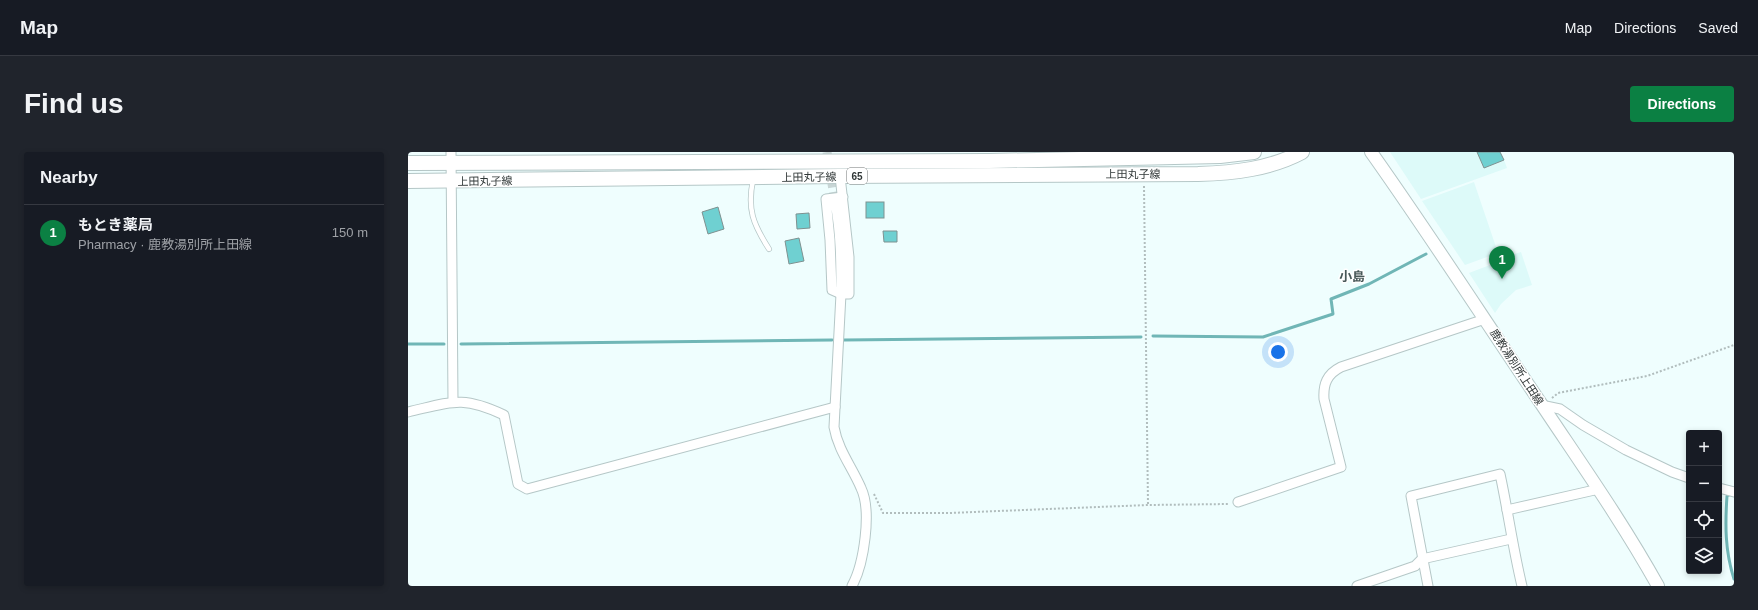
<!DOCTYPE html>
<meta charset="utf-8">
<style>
body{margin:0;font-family:Arial,"Noto Sans JP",sans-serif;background:#20242c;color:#f1f3f6}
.controls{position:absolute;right:12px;bottom:12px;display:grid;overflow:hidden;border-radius:4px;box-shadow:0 2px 6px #0003}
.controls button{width:36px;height:36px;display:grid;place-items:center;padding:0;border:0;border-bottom:1px solid #363941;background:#171b24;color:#f1f3f6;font:20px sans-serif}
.you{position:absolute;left:870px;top:200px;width:14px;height:14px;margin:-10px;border:3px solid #fff;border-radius:50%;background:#1a73e8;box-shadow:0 0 0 6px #1a73e833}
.badge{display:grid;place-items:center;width:26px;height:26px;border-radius:50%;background:#0b8043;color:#fff;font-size:13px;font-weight:700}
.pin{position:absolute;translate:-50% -33px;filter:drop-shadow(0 1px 2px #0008)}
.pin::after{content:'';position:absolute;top:21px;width:14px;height:12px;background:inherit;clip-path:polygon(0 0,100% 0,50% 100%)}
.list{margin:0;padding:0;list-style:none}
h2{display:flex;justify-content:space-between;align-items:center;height:52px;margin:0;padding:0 16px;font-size:17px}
h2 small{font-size:13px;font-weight:400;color:#9ea1a6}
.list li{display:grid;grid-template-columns:26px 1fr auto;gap:12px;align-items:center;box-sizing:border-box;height:56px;padding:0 16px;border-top:1px solid #363941}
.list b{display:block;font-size:15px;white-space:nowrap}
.list p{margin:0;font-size:13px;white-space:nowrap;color:#9ea1a6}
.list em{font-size:13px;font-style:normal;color:#9ea1a6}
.icon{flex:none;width:22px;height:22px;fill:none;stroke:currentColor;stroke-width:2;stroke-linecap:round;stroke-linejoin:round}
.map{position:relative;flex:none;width:1326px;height:434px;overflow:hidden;border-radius:4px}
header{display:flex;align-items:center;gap:24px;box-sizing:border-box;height:56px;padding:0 20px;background:#171b24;border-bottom:1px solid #363941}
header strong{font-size:19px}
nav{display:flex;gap:22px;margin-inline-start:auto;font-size:14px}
.intro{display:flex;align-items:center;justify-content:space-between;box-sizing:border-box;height:96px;padding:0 24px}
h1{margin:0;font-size:28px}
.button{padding:10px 18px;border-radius:4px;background:#0b8043;color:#fff;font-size:14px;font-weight:700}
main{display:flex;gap:24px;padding:0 24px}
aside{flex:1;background:#171b24;border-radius:4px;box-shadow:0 2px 6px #0003}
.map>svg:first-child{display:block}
.built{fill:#ddfaf9}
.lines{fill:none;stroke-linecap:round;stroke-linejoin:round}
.stream{stroke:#70b6b6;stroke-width:3}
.building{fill:#6fd0d1;stroke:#7f9190}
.minor-tunnel{stroke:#c9d6d6;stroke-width:9;stroke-dasharray:9 4.5;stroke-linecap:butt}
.service-casing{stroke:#b5c7c7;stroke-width:6}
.minor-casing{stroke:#b5c7c7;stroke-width:11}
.secondary-casing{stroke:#b5c7c7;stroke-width:14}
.primary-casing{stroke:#b5c7c7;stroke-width:16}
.path{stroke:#b1bdbd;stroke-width:2;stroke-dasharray:2 2;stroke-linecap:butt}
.service{stroke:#fff;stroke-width:4.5}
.minor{stroke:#fff;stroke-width:9}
.secondary{stroke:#fff;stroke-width:12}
.primary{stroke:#fff;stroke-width:14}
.labels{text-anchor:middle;stroke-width:3;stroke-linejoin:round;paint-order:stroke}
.shield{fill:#fff;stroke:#6e7373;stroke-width:1}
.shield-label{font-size:10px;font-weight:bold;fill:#303737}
.street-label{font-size:11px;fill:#303737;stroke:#fff}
.quarter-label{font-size:13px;font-weight:bold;fill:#485858;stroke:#fff}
</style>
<header>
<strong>Map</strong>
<nav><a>Map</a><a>Directions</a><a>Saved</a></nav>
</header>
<div class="intro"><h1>Find us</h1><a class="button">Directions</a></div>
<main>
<aside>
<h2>Nearby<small></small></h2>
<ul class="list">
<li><span class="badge">1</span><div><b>もとき薬局</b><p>Pharmacy · 鹿教湯別所上田線</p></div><em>150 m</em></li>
</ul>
</aside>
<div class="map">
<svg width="1326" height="434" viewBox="0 0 1326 434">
<rect width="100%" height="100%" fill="#effefe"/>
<g class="built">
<polygon points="982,0 1093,0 1099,16 1013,47"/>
<polygon points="1066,30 1090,101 1057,113 1014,49"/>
<polygon points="1113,100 1124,133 1108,138 1093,152 1087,161 1061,121 1095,108 1097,105"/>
</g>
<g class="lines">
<g class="stream">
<polyline points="745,184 855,185 925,162 923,147 961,132 1018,102"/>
<polyline points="436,188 733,185"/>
<polyline points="0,192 36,192"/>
<polyline points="53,192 424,188"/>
<path d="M1323,342L1319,344C1317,373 1317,399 1326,427"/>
</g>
</g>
<g class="building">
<polygon points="1069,0 1092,0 1096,8 1076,16"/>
<rect x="458" y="50" width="18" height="16"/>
<polygon points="310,55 316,77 300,82 294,60"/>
<polygon points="401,61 402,76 389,77 388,62"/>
<polygon points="475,79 489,79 489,90 476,90"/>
<polygon points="391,86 396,109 381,112 377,89"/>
</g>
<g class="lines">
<polyline class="minor-tunnel" points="419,0 427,51"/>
<g class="service-casing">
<path id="service" d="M345,28C339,57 345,72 361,97"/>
</g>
<g class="minor-casing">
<g id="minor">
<polyline points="43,0 45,249"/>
<path d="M432,24L441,105V142H433L426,275C430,298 444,315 453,336C464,359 456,412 444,434"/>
<path d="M427,51C433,81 433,111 433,142L424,138L422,88L418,47L435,45"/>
<polyline points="1133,253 1152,257 1175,273 1218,298 1264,320 1281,326"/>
<path d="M0,260C43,250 54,243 96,263L110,332L119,337L427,255"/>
<polyline points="1311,336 1326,340"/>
<path d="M830,350L933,315L916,247C915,232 919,222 933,215L1077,167"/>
<polyline points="1099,358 1191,337"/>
<polyline points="949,434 1007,414 1014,407 1103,387"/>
<path d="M1020,434L1003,344L1092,322C1100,359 1105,397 1114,434"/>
</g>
</g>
<g class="secondary-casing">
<path id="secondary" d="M963,0C1022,83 1077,169 1134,253C1174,313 1215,371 1250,434"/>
</g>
<g class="primary-casing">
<g id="primary">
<polyline points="0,11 581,9 812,4 846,0"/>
<path d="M0,29L432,24L790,22C826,21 862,17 894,0"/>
</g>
</g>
<g class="path">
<polyline points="736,34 740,353"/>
<polyline points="1144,246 1150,241 1239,224 1326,193"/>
<polyline points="466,342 475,361 541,361 740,353 821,352"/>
</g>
<use href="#service" class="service"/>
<use href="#minor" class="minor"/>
<use href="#secondary" class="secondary"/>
<use href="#primary" class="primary"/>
</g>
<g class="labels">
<rect class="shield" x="439" y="16" width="20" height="16" rx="3"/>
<g class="shield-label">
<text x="449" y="28">65</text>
</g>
<g class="street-label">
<text x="725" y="26">上田丸子線</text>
<text transform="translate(401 25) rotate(-1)" y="4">上田丸子線</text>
<text transform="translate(77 29) rotate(-1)" y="4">上田丸子線</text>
<text transform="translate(1109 215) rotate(57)" y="4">鹿教湯別所上田線</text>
</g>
<g class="quarter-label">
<text x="944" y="129">小島</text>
</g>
</g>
</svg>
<div class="controls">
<button>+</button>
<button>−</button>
<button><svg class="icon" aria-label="locate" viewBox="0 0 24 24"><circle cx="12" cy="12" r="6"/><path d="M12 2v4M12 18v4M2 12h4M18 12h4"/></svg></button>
<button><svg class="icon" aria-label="layers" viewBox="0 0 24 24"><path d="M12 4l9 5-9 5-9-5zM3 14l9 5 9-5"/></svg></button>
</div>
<div class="you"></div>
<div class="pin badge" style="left:1094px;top:127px">1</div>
</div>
</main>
